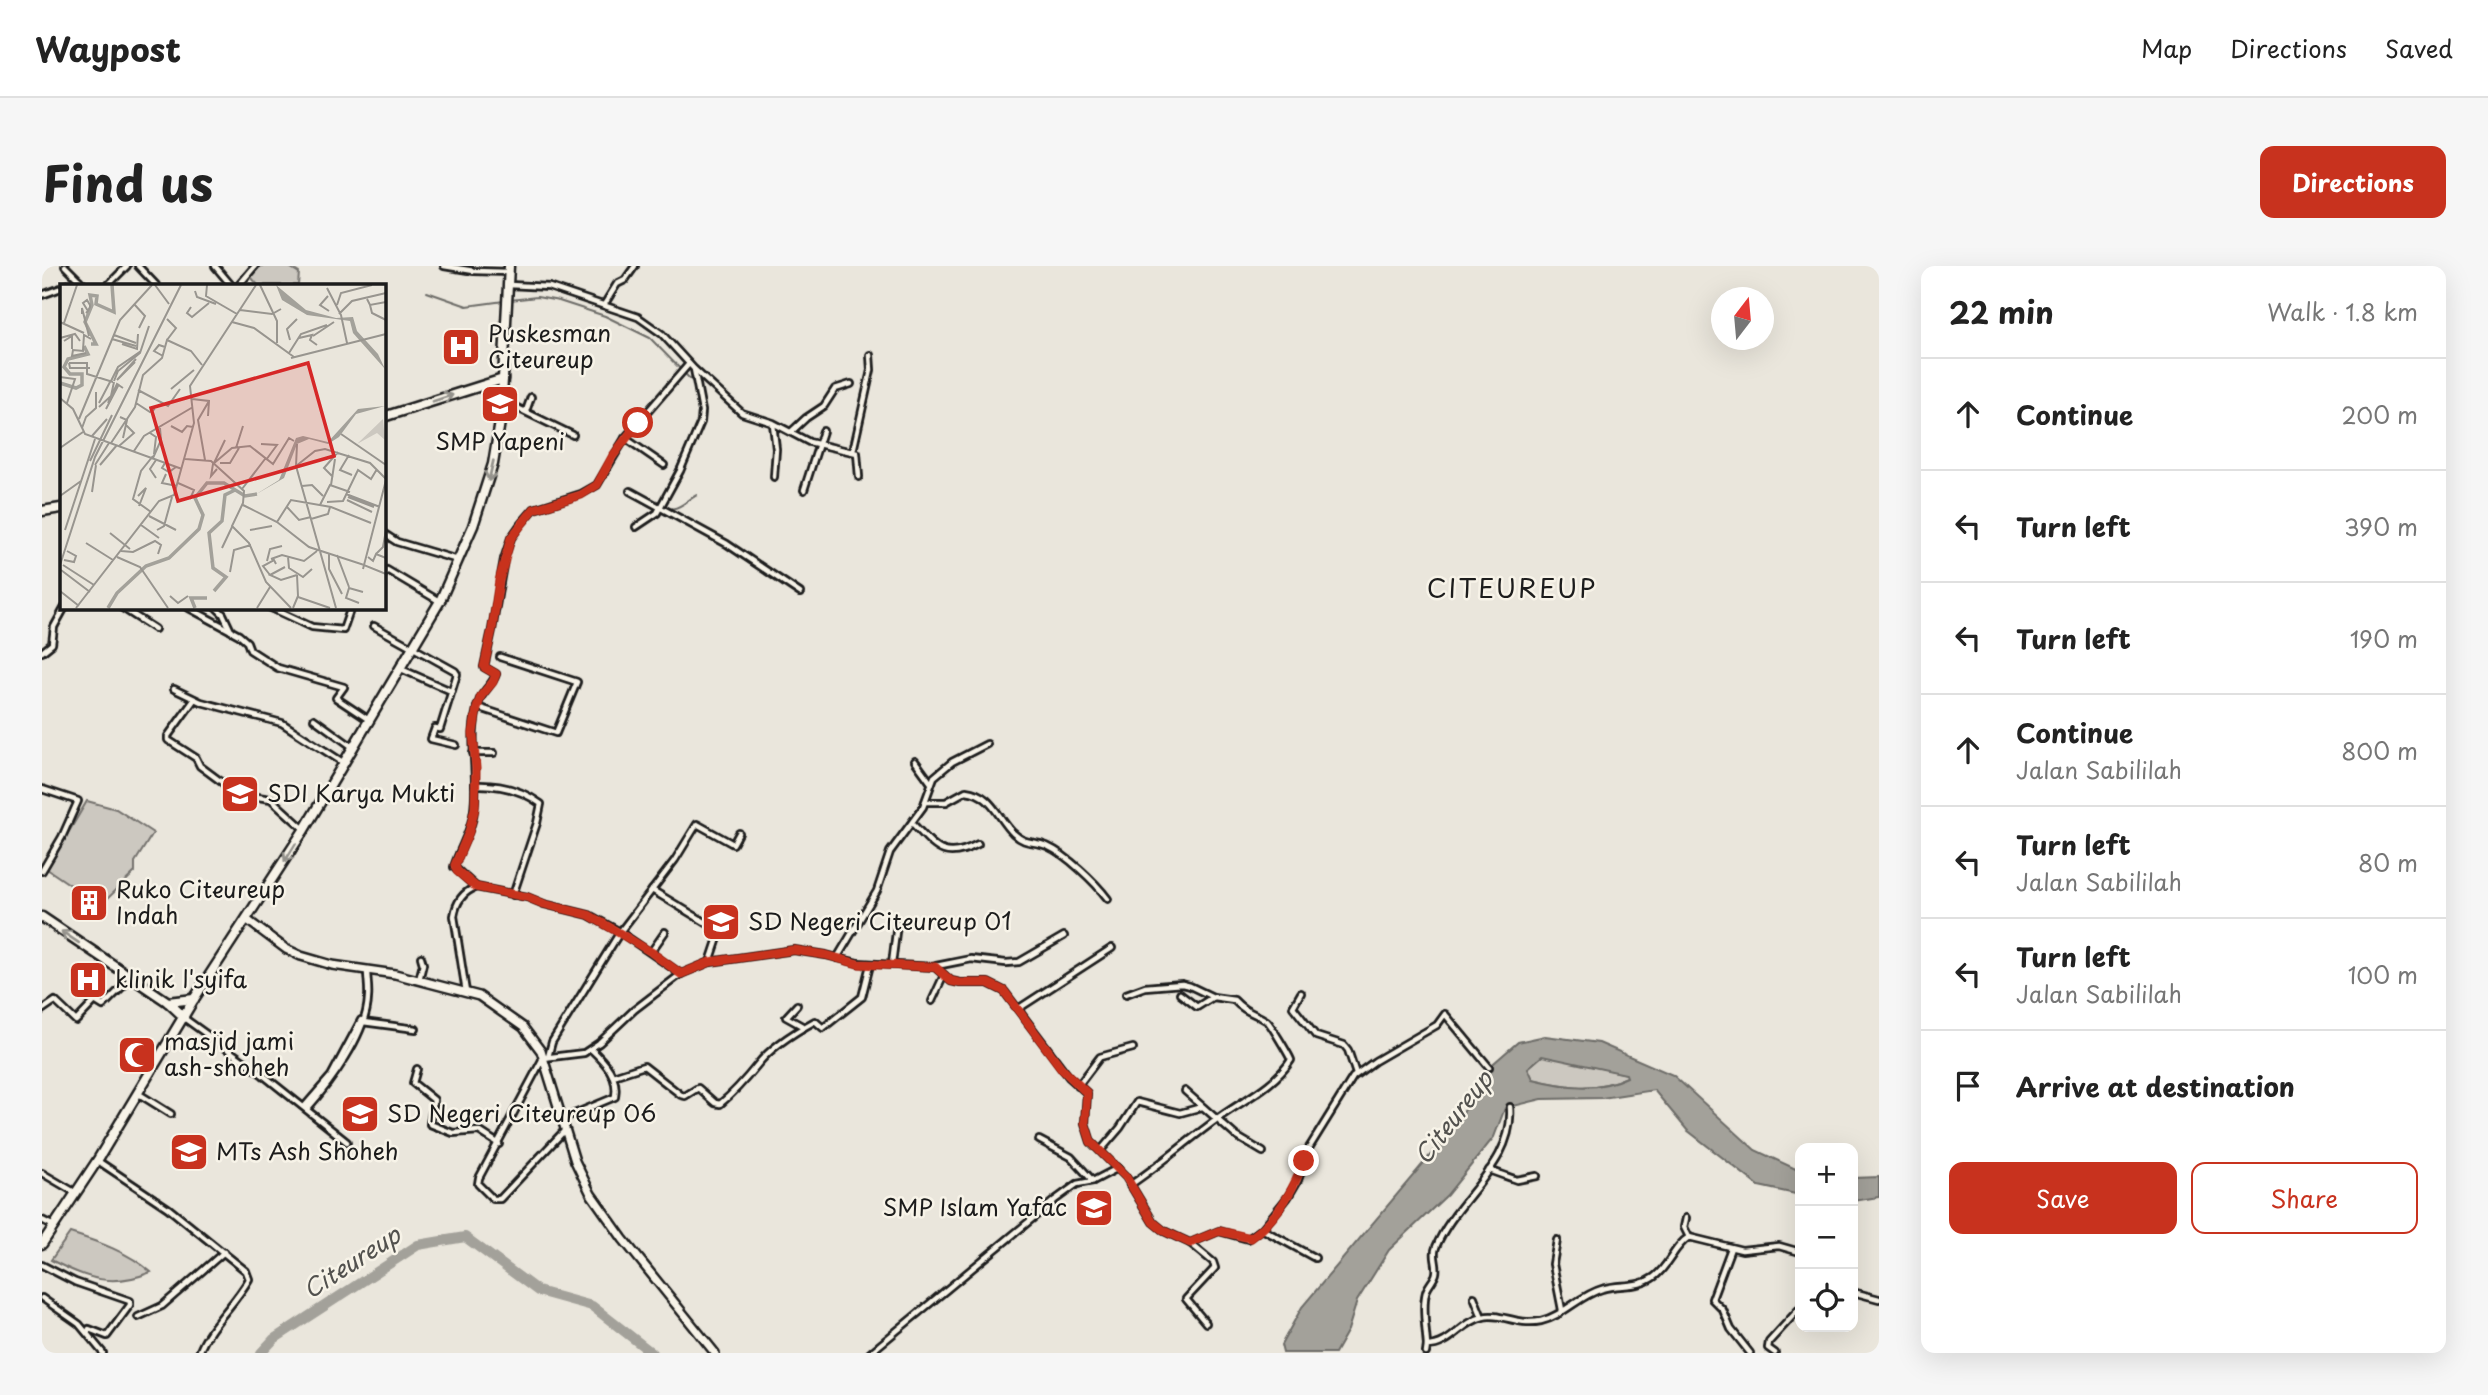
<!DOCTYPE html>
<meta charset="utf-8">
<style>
body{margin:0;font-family:"Playpen Sans",sans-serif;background:#f6f6f6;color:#222}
.controls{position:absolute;right:21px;bottom:21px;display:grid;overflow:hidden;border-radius:14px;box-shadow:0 7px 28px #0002}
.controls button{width:63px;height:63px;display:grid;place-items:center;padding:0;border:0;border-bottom:2px solid #e0e0e0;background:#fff;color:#222;font:35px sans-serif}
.compass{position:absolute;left:1669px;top:21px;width:63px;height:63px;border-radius:50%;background:#fff;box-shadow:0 7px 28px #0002;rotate:16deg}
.stop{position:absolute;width:21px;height:21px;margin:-16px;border:5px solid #c8321e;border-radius:50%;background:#fff}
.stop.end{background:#c8321e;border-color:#fff;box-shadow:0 2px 7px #0008}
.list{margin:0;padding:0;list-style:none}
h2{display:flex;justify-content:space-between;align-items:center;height:91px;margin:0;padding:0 28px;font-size:30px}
h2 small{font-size:23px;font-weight:400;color:#767676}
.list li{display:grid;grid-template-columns:46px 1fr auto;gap:21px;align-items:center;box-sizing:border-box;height:112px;padding:0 28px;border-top:2px solid #e0e0e0}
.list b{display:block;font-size:26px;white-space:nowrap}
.list p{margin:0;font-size:23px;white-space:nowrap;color:#767676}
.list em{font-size:23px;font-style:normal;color:#767676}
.actions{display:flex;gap:14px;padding:21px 28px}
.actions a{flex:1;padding:16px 0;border:2px solid #c8321e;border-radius:14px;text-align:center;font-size:24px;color:#c8321e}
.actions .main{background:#c8321e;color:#fff}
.icon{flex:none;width:38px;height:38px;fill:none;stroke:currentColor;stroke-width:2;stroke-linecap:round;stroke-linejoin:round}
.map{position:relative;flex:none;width:1837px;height:1087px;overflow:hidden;border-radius:14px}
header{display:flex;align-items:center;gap:42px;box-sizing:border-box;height:98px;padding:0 35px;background:#fff;border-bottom:2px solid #e0e0e0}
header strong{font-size:33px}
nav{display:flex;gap:38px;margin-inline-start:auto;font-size:24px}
.intro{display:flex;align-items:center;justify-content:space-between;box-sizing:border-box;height:168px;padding:0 42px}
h1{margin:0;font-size:49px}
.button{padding:18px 32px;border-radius:14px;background:#c8321e;color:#fff;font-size:24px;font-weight:700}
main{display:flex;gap:42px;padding:0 42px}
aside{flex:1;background:#fff;border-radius:14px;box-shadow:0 7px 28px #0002}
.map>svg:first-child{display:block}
.green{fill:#ccc8c0;stroke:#74726e;stroke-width:2}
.water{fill:#a3a19a;stroke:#6d6c68;stroke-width:2;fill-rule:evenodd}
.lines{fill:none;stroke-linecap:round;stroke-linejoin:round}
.stream{stroke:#6d6c68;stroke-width:2}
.river{stroke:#a3a19a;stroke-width:10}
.minor-casing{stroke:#1c1c1c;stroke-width:10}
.secondary-casing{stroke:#1c1c1c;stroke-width:12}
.primary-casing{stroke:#1c1c1c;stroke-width:13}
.minor{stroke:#f7f3e8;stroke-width:4.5}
.secondary{stroke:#f7f3e8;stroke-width:7}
.primary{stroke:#f7f3e8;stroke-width:8}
.oneway{stroke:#94928c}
.route{stroke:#c8321e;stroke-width:9}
.labels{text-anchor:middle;stroke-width:5;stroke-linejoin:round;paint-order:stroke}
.poi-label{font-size:23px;fill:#1c1c1c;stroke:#f7f3e8;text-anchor:start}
.water-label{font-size:24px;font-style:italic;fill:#52514e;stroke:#f7f3e8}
.quarter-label{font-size:26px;letter-spacing:2px;fill:#1c1c1c;stroke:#f7f3e8}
.inset-river{fill:none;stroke:#a3a19a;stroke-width:3.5}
.inset-road{fill:none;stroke:#98958f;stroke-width:2}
.view{fill:#d62828;fill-opacity:0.15;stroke:#d62828;stroke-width:3.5}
.inset-edge{fill:none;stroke:#1c1c1c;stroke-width:3.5}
</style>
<header>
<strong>Waypost</strong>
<nav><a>Map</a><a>Directions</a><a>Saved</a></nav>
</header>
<div class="intro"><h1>Find us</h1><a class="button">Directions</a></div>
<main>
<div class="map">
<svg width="1837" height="1087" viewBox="0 0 1837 1087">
<rect width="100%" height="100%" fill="#eae6dc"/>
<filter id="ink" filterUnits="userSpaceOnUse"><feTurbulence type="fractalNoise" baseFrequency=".0143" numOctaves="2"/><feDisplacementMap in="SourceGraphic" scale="14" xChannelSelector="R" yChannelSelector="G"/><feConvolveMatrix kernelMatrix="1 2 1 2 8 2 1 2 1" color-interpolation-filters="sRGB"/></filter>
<g filter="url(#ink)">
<g class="green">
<polygon points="219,0 246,0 257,7 256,19 216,19 208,10"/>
<polygon points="45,535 74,543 111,567 93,596 93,606 64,634 51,626 45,630 5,603"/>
<path d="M1501,789L1585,808V811C1553,826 1524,821 1490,813L1486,802Z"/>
<path d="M28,967C57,976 86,986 109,1006C70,1022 45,1013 9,994Z"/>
</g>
<g class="water">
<path d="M1503,770L1557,777L1631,809L1713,884L1758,905V929L1717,920L1645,864L1612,824L1560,832L1500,833L1463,842L1452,871L1405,929L1347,984L1315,1035L1306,1064L1293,1087H1241L1239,1079L1260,1041L1418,854L1432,823L1445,803L1476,776ZM1500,790L1584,808L1585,811C1554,826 1523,821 1491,813L1486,802Z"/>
<polygon points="1837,911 1837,931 1811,935 1811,912"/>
</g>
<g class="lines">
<g class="stream">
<polyline points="385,26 425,40 462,35"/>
<polyline points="468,34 495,31 517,35 563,50 608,72 651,116 657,151 654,162"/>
<path d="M646,180L619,233C630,253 641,236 655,229"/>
</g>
<polyline class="river" points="219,1087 232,1073 376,979 423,971 496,1025 550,1040 610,1087"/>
<g class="minor-casing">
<g id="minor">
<polyline points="23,0 42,19"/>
<polyline points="96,0 114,19"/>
<polyline points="173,0 189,19"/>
<polyline points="402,0 432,5 466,6"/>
<polyline points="25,19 37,14"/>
<polyline points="66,19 85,0"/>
<polyline points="197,19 213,0"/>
<polyline points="467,19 507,21 596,51 620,68 652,103 660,145 659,156 638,205 615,247 594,261"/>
<polyline points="0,29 19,22"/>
<polyline points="562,39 575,18 583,14 593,0"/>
<polyline points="653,104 700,147 731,157 767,176 815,187 817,211"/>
<polyline points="461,135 531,169"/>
<polyline points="484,145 489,131"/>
<polyline points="731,158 734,183 732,211"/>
<polyline points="749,166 764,152 782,140 793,123 809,118"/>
<polyline points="583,172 622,199"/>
<polyline points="811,185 829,104 828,89"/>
<polyline points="762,224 781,165"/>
<polyline points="588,225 685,278 758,327"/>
<polyline points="341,267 355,276 416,294"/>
<polyline points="341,309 345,304 397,335"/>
<polyline points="79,341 113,363"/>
<polyline points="174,341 181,348 189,365"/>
<polyline points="227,341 270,361 301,364 309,341"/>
<polyline points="147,342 197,369 205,376 208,384 236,402 302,421 294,432 327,454"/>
<polyline points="332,360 413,405 415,408 398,463 393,462 389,473 414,479"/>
<polyline points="0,386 10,378 12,361 23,341"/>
<polyline points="359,403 409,425"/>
<polyline points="132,423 159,436 240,457 302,497"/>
<polyline points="152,434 126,470 126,474 154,492 158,500 189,523 202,529 229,533 262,563"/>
<polyline points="435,441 514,467 535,416 458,391"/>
<polyline points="272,453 312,482"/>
<polyline points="431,487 452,487"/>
<polyline points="873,495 889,517"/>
<path d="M433,519C456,518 480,524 499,538L495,557L471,629"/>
<polyline points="0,523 36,535 20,571 0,605"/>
<path d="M883,536H904L924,525C950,528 955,551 971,567C985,580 991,574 1005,580C1025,589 1053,616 1066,633"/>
<path d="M870,557C894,582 901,596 936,578"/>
<path d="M434,621L412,601C418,581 430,565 432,544C437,508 425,472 437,436C440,425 450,420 454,408L442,401L450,364L462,293L469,272L478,259L492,243L539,228L555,219L583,172L646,99"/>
<polyline points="610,624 676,664 677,669 668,696"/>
<polyline points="609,686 623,666"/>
<polyline points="795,692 835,625 848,586 881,541 892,511 910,496 945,478"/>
<polyline points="850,698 855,658"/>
<polyline points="894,700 929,693 964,697 977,696 1022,670"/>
<polyline points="377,714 381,698 379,691"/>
<path d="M424,726L412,650C414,637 421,626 434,621L485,631L502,638L547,649L578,666L639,708"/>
<polyline points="1259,727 1251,741 1274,770 1302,779 1306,784 1314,808"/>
<path d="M1084,728L1103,721L1140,718L1148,720L1171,731L1192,734C1205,748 1212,746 1225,755C1228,757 1247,789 1249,794C1232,821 1199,835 1174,854C1145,875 1118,899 1088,919"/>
<polyline points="1138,728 1155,741 1171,731"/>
<polyline points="890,735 902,709"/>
<polyline points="755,739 744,751 762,761"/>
<polyline points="976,743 1070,682"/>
<polyline points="0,744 13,735 34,755 53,735 61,740 89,712"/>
<polyline points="142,752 221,809 305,876"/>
<polyline points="321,756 374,763"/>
<polyline points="506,791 510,776 578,666 633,594 655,558 691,578 697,567"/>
<polyline points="375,803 371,817 392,834 388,858 411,867 437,865 457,878"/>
<path d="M571,810L602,800L639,829L643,830L656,822L673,837L678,838C693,826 704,813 716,798C730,780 753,766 773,755L781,762L820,731L828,699"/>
<polyline points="1036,820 1058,791 1091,782"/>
<polyline points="1143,825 1194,870 1221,886"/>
<polyline points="97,828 129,848"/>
<polyline points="262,841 289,810 319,754"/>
<path d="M265,843C288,817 325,768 326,732C327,723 325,713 325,704"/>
<path d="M520,853L573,831C577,811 563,796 549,783"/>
<polyline points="523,864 458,933 451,933 436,918 437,912 501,792 542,787 557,777 592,744 639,708 668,696 752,684 784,689 816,697 893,701 909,715 918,717 946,717 962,725 1027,811 1045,827 1043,857 1049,876 1084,911 1111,956 1122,965 1148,977 1177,965 1206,973 1220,963 1246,931 1256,914 1267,882 1311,811 1333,795 1395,759 1403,748 1447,801"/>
<polyline points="997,874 1029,891 1051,915"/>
<polyline points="1059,884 1078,862 1095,836 1138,847 1160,841"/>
<path d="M56,895L126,942L204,1005L207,1013C192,1040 168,1058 157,1087"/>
<polyline points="1447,904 1475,914 1495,910"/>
<polyline points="0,907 34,927"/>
<polyline points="1644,952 1642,961 1647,971"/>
<polyline points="0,954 12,960"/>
<polyline points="1220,963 1273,992"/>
<polyline points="1515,974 1511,998 1520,1044"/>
<polyline points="1148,977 1171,996 1173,1002 1144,1033 1164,1057"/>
<polyline points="1689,982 1670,1033 1681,1044 1689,1063 1708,1087"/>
<polyline points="0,999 33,1016 88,1035 88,1039 65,1070 47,1063 45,1067"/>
<polyline points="1811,1026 1837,1033"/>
<polyline points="1432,1031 1440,1051"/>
<polyline points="0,1032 37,1058 61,1087"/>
<polyline points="96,1051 120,1040 182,986"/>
<path d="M1385,1080C1384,1063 1380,1042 1384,1026C1386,1019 1393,1013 1394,1007C1396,998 1390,990 1394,981C1414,932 1473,898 1468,841"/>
<polyline points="828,1087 1013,934 1035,918 1051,915 1076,902"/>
<path d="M1384,1087L1385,1080C1409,1080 1419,1056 1441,1051C1457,1046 1475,1060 1499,1055C1521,1050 1538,1029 1560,1023C1578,1017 1595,1023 1612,1011C1627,1000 1632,980 1647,971L1700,984L1737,980L1758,986"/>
<polyline points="1733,1087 1726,1082 1727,1076 1758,1042"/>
</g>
</g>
<g class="secondary-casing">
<polyline id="secondary" points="204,653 244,683 259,690 290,699 353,708 437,730 481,761 499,785 533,895 549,928 581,973 673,1087"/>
</g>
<g class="primary-casing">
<g id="primary">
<polyline points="341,151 461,113"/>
<polyline points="0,245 19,242"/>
<polyline points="0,651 126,736 142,751"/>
<polyline points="126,736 152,733"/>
<polyline points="0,978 55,895 152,733 262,564 398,335 431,260 451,198 459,150 467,0"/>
</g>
</g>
<use href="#minor" class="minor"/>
<use href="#secondary" class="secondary"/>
<use href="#primary" class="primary"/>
</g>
<defs><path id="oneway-shaft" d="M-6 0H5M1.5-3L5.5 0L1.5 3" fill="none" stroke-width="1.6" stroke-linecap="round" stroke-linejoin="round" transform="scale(1.75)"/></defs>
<g class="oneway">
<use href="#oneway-shaft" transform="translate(401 132) rotate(-18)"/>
<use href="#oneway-shaft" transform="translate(449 205) rotate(103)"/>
<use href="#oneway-shaft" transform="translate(248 587) rotate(122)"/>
<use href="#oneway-shaft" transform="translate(28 671) rotate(-146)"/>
</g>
</g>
<g class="lines" filter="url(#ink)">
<path class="route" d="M596,157L570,191L555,219L539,229L492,243L469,272L457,315L450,364L442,401L454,408L451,416L439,430L435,442L431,467L434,503L433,542L427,566L413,599L415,605L434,621L485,631L502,638L547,649L609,686L639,708L668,696L752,684L784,689L816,698L893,701L909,715L918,717H946L962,725L1020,803L1045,827L1043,857L1049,876L1084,911L1111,956L1122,965L1148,977L1177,965L1209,972C1235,953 1251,925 1262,895"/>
</g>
<defs>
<g id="hospital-square" transform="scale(2.0125)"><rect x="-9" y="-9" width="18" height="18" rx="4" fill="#c8321e" stroke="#f7f3e8"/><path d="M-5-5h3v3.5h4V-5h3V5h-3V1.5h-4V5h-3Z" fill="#fff"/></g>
<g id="school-square" transform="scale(2.0125)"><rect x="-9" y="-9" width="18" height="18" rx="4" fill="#c8321e" stroke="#f7f3e8"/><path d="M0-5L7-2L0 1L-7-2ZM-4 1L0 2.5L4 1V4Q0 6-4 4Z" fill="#fff"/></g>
<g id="building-square" transform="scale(2.0125)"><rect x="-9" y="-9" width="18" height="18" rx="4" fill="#c8321e" stroke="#f7f3e8"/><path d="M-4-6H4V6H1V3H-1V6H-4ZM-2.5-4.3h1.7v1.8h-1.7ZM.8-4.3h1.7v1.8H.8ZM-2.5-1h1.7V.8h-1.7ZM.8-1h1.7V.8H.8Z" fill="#fff"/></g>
<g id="mosque-square" transform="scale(2.0125)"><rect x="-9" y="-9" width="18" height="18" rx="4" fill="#c8321e" stroke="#f7f3e8"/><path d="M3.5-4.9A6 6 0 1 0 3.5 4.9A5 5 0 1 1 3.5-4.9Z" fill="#fff"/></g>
</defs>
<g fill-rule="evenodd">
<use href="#hospital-square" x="419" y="81"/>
<use href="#school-square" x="458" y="138"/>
<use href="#school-square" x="198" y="528"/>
<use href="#building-square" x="47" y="637"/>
<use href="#school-square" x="679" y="656"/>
<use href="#hospital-square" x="46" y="714"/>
<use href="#mosque-square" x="95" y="789"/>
<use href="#school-square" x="318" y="848"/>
<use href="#school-square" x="147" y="886"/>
<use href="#school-square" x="1052" y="942"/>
</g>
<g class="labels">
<g class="poi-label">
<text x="446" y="76">Puskesman<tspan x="446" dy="26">Citeureup</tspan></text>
<text x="458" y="184" text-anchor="middle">SMP Yapeni</text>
<text x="225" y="536">SDI Karya Mukti</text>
<text x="74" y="632">Ruko Citeureup<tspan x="74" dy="26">Indah</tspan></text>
<text x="706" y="664">SD Negeri Citeureup 01</text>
<text x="73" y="722">klinik l'syifa</text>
<text x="122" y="784">masjid jami<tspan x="122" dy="26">ash-shoheh</tspan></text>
<text x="345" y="856">SD Negeri Citeureup 06</text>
<text x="174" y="894">MTs Ash Shoheh</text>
<text x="1025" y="950" text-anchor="end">SMP Islam Yafac</text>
</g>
<g class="water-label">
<text transform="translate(1412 852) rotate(-52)" y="8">Citeureup</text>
<text transform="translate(310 997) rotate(-33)" y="8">Citeureup</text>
</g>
<g class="quarter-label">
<text x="1470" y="332">CITEUREUP</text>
</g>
</g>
<g transform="translate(18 18)">
<rect width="326" height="326" fill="#eae6dc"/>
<path d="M323,135L325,156L317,149L297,160Z" fill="#ccc8c0"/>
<path d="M216,1L246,26L276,34L293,33L297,47L318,70L325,85L293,49L290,37L247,31L222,16ZM325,122L296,130L279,153L268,160L249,155L237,160L224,194L193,212L219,196L236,154L243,152L268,158L298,125Z" fill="#a3a19a"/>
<path class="inset-river" d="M31,60H36L25,38L32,21L30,11L37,12L36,20L54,28L52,1M0,99L16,104L22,101V90H10L4,83L8,75L28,70L24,62M154,307L166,293L153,284L149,249L162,237L165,211L175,206M48,324L57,309L86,282L109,274L139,245L143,231L135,214L147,199H164L185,212L197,210M135,324L131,314H147"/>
<path class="inset-road" d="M95,1L109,20M147,1L146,12L177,30M200,1L217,37V59M267,4L281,31L287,59M135,7L137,13L156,20M268,12L260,21L269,27M307,15L310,21L326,18M74,20L85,32L79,44M277,21L281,9L312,1M310,21L312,29L326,36M131,23L127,29L132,33L149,19M180,26L212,30L221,25M26,29L28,27L30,23V21L27,16L23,19L28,27M22,30V24L29,52M279,30L292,17L326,9M0,38L24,49M172,38L194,44L234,73M4,39L17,1M54,51L76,59M253,52L274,38M0,54L15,50L20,57M239,54L252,51L250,56L257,61M52,55L76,62M107,56L116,44L107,35M230,56L227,45L237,35M4,57L12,52V65M62,60L77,65L78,50M23,66L24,51L31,55M24,67L13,66L12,72L26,69M229,69L241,50L267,41M103,72L94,67L99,61L105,63M231,74L326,50M9,79H27V90L53,98M9,79L10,84H30M0,93L15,95L7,119M57,96L76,75M57,96L75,78M51,97L58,83L81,67M54,97L58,87L80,69L89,42M111,105L134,86M78,106L108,122L120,105M0,114L13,125L25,150L122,185M132,115L149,117L148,132M39,119L50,98M48,119L57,100L63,104M76,119L90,128L95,125M39,123L51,112L54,98M46,125L59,100M60,133L67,136L63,154M19,135L60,36L92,1M111,142L122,148L127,142L133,143M22,144L26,133L36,124V108M90,149L96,153L94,170M281,150L326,181M32,152L47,135M51,159L75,123L83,91L102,74L107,56L131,67L142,81M201,160L217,161L206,176M59,162L74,149L66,141M0,164L23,148M176,164L183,142M74,167L84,152L133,123M289,171L280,186L292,191M93,174L101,156L100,144M125,175L151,177L184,207L183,219L172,242L189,259L206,298L231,324M145,176L138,136L149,117M30,177L52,131M105,179L102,184L109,188L116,183M154,179L165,156M160,179H170L179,164M35,181L49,159M40,181L57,161M236,182L237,160M157,185L151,192L153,180L172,164L190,162L213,180L229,154L234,157M106,190L102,199L117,202M273,193L264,184L278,168M96,194L90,185L96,176M118,199L134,206L130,215M271,201L275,175M242,202L252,201L263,212M182,205L205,175M32,208L36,181M286,210L320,223M0,212L21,197M78,212L86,204L79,222M288,213L314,223M287,216L312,228M267,218L283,217L298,186L311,195L317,185M183,221L217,238L249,263L304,281L326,196M260,221L270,201L290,208M227,223L239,236L251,233M91,228L73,215L81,187L93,172M89,232L116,246M251,235L268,230L270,223M217,238L231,216L271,223L311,239M81,241L99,254M5,246L35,155M97,246L104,242L112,213M190,246L212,242M50,249L70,265M26,259L53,276M162,264L172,243M61,267L73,268L95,257L101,261L98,270M269,270V285L282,310M316,270L323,263L326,246M277,271L289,303M57,273L80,283L108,324M228,273L229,284L243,293L252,285M308,273L313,277L316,270L326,274M211,275L222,271L244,277L257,267M4,276L14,278L16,272L7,267M207,277L210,265L222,262M0,281L35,173L121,1M3,281L34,301M225,283L210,291L221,296L237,291M303,285L304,281L326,290M1,286L30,308M170,288L174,266L191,261M210,291L203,282L214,276L216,280M0,307L19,322M110,312L118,319L128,312M238,313L270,324M299,319L286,314L289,304L303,308M16,324L99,217L114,211L134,139L130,102L196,1M197,324L210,303M233,324L238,312L237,291M276,324L236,182L255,167L265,165L310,179L326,195"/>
<path class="view" d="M248,79L274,172L118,217L91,124Z"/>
<rect width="326" height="326" class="inset-edge"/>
</g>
</svg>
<div class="controls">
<button>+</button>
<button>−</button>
<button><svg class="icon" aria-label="locate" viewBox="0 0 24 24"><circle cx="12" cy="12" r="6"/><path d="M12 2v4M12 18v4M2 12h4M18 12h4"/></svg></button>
</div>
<svg class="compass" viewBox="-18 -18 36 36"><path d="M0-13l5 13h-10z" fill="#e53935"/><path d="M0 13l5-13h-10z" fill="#767676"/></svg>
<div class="stop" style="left:596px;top:157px"></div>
<div class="stop end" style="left:1262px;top:895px"></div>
</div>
<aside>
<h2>22 min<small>Walk · 1.8 km</small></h2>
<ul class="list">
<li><svg class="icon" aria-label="ahead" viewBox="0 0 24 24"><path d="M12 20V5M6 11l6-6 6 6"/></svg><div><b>Continue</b></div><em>200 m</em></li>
<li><svg class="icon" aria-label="left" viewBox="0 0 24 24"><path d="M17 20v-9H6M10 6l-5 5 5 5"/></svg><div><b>Turn left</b></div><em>390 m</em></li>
<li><svg class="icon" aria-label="left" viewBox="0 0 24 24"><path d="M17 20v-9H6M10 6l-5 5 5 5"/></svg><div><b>Turn left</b></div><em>190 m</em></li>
<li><svg class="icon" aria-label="ahead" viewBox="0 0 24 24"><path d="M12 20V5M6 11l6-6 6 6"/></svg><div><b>Continue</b><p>Jalan Sabililah</p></div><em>800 m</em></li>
<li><svg class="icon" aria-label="left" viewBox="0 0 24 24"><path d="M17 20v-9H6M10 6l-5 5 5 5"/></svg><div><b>Turn left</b><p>Jalan Sabililah</p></div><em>80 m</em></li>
<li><svg class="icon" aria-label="left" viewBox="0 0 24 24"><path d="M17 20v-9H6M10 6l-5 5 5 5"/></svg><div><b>Turn left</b><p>Jalan Sabililah</p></div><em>100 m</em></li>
<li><svg class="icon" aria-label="arrive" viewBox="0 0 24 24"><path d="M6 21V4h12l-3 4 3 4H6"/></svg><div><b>Arrive at destination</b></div></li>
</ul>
<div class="actions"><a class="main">Save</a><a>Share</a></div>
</aside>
</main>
